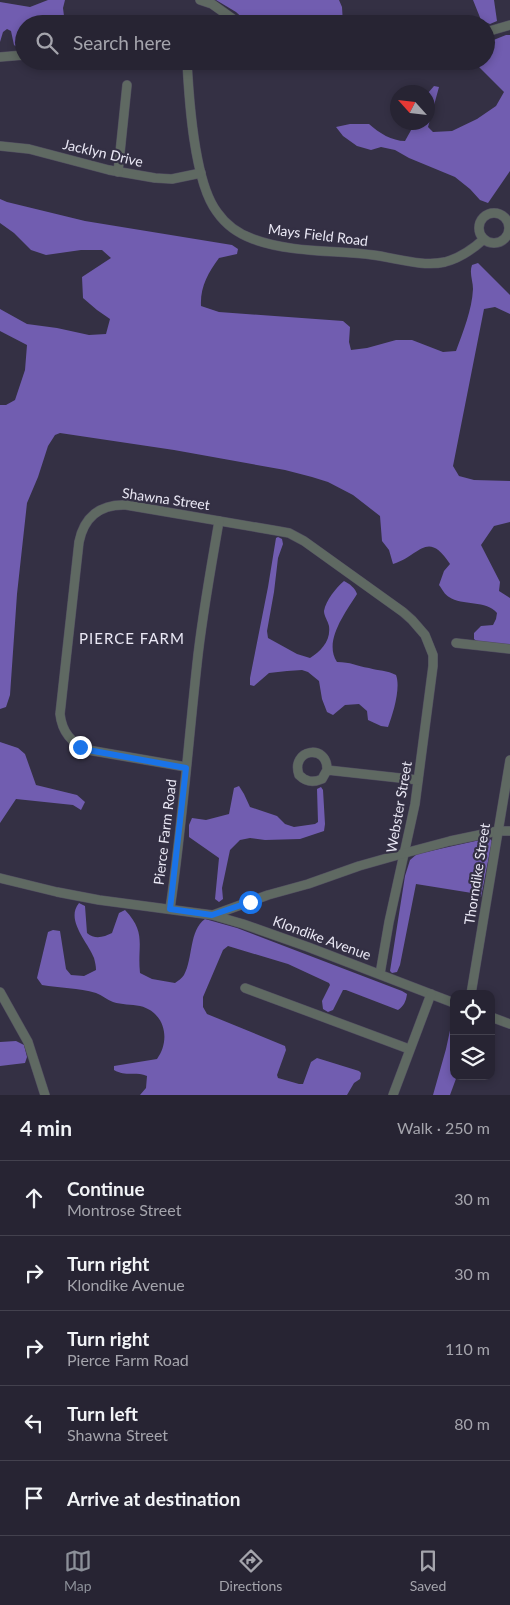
<!DOCTYPE html>
<meta charset="utf-8">
<style>
body{margin:0;font-family:Lato,sans-serif;background:#33303f;color:#f1f3f6}
.controls{position:absolute;right:15px;bottom:15px;display:grid;overflow:hidden;border-radius:10px;box-shadow:0 2px 8px #0003}
.controls button{width:45px;height:45px;display:grid;place-items:center;padding:0;border:0;border-bottom:1px solid #43414e;background:#272433;color:#f1f3f6;font:25px sans-serif}
.compass{position:absolute;left:390px;top:85px;width:45px;height:45px;border-radius:50%;background:#272433;box-shadow:0 2px 8px #0003;rotate:297deg}
.stop{position:absolute;width:15px;height:15px;margin:-11px;border:4px solid #1a73e8;border-radius:50%;background:#fff}
.stop.end{background:#1a73e8;border-color:#fff;box-shadow:0 1px 5px #0008}
.list{margin:0;padding:0;list-style:none}
h2{display:flex;justify-content:space-between;align-items:center;height:65px;margin:0;padding:0 20px;font-size:21px}
h2 small{font-size:16px;font-weight:400;color:#a4a4ac}
.list li{display:grid;grid-template-columns:32px 1fr auto;gap:15px;align-items:center;box-sizing:border-box;height:75px;padding:0 20px;border-top:1px solid #43414e}
.list b{display:block;font-size:19px;white-space:nowrap}
.list p{margin:0;font-size:16px;white-space:nowrap;color:#a4a4ac}
.list em{font-size:16px;font-style:normal;color:#a4a4ac}
.icon{flex:none;width:28px;height:28px;fill:none;stroke:currentColor;stroke-width:2;stroke-linecap:round;stroke-linejoin:round}
.map{position:relative;flex:none;width:510px;height:1095px;overflow:hidden}
.search{position:absolute;background:#272433;box-shadow:0 2px 8px #0003;left:15px;right:15px;top:15px;height:55px;display:flex;align-items:center;gap:12px;box-sizing:border-box;padding:0 18px;border-radius:28px;color:#a4a4ac;font-size:19px}
.sheet{height:440px;background:#272433}
nav{display:flex;justify-content:space-around;align-items:center;box-sizing:border-box;height:70px;border-top:1px solid #43414e;background:#272433;font-size:14px;color:#a4a4ac}
nav a{display:grid;justify-items:center;gap:2px}
nav .on{color:#8c9099}
.map>svg:first-child{display:block}
.forest{fill:#715db0}
.lines{fill:none;stroke-linecap:round;stroke-linejoin:round}
.minor-casing{stroke:#514d60;stroke-width:10}
.minor{stroke:#5f6962;stroke-width:9}
.route{stroke:#1a73e8;stroke-width:6}
.labels{text-anchor:middle;stroke-width:4.5;stroke-linejoin:round;paint-order:stroke}
.street-label{font-size:14px;fill:#eae8f5;stroke:#343044}
.neighbourhood-label{font-size:15px;letter-spacing:1px;fill:#eae8f5;stroke:#343044}
</style>
<div class="map">
<svg width="510" height="1095" viewBox="0 0 510 1095">
<rect width="100%" height="100%" fill="#343044"/>
<g class="forest">
<polygon points="48,0 65,0 63,8 65,24 24,24 24,48 18,48 14,45 11,31 7,29 3,32 0,42 0,2 30,7"/>
<polygon points="216,0 339,0 342,7 343,24 249,24 236,12"/>
<polygon points="473,0 494,0 497,21 490,24 481,20"/>
<path d="M506,35H510V171L488,203L480,200L470,189L455,177L409,158L395,150L381,147L371,150L357,146L343,136L336,127L350,124H369C379,133 392,141 405,141L415,123L428,122V93L434,86L439,87L428,127L433,132L452,131L477,119L496,106L504,92L473,61H486V43Z"/>
<path d="M0,199L7,202L85,221L232,245L238,249L237,254L219,258C208,273 200,287 201,306L219,312L343,321L350,327L349,342L351,350L367,348L396,340H412L443,352L456,351C463,332 472,310 473,289C473,281 469,273 472,265L478,263L510,295V314L495,307L484,309L453,466L459,476L474,480L510,481V522L494,526L481,545L500,582L499,591L510,598V646L479,643L474,639V633L481,626L493,625L496,619L497,613C487,600 462,606 449,597C445,595 442,589 439,585L444,571L450,564C427,529 420,556 393,564L389,550L382,541L380,516L353,495L328,482L312,477L285,470L174,450L60,433L55,435L48,446L38,477L27,503L17,594L10,695L6,707L0,709V405H6L15,400L25,370L27,345L0,331V309L27,324L57,328L89,335L106,334L110,319L97,310L83,298L82,277L111,258L102,250H81L46,255L31,250L14,233L0,223Z"/>
<path d="M278,537L282,539L283,544L278,558L274,592L267,631L268,638L297,654L310,658C321,651 331,641 329,626C328,621 324,616 324,611C326,600 336,588 344,581C350,584 355,588 357,594C346,612 323,641 337,662C351,662 356,666 369,668C379,671 387,670 396,675C401,688 393,714 388,727L381,726L368,720L367,711L359,704L345,705L333,715L327,712L322,699L319,681L308,672L302,670L287,671L269,673L254,686L250,685V678L268,587L276,538Z"/>
<polygon points="0,742 18,748 25,754 36,785 77,795 85,802 81,810 73,805 16,799 0,823"/>
<polygon points="239,786 244,794 250,807 277,816 285,824 294,827 315,824 318,822 317,789 321,787 323,790 325,824 324,831 300,839 265,840 250,838 240,840 230,850 222,888 223,899 219,902 215,899 219,858 189,837 189,825 192,818 206,820 229,814 234,788"/>
<polygon points="489,838 492,841 481,897 472,893 416,884 400,965 397,972 392,973 390,971 405,876 410,860 417,854"/>
<path d="M79,903L85,906L87,933C95,940 104,937 112,933L119,913L125,910C147,933 137,945 140,973L152,979L175,983C178,981 182,978 184,975C193,959 189,930 205,919L237,928L402,991L407,994C406,1001 404,1006 398,1010L346,990H343L333,1010L328,1012L323,1009L322,1001L330,985L329,983L288,964L228,946L223,950L203,997V1007L207,1014L285,1046L286,1050L277,1075L278,1078L299,1084H303L311,1062L317,1058L359,1071L361,1073L360,1079L354,1083L347,1095H140L146,1088L147,1076C135,1071 126,1077 114,1070V1066L157,1059C171,1040 165,1012 140,1006C131,1004 122,1005 113,1002C107,1000 102,995 96,993C79,988 59,988 42,985L37,978L48,932L53,930L60,931L66,969L71,975L84,976L96,970C96,966 95,962 94,958C88,942 65,920 79,903Z"/>
<polygon points="454,1012 454,1076 457,1076 450,1095 433,1095 446,1049"/>
<polygon points="16,1041 24,1045 27,1057 25,1063 0,1066 0,1042"/>
</g>
<g class="lines">
<g class="minor-casing">
<g id="minor">
<polyline points="200,0 212,4 240,24"/>
<polyline points="486,32 510,25"/>
<polyline points="0,57 24,55"/>
<path d="M187,61C189,100 194,182 217,212C226,225 239,234 253,239C291,253 334,250 373,255C396,258 422,267 445,262C460,258 473,249 484,239"/>
<polyline points="0,146 29,149 109,170 155,178 172,179 201,173"/>
<polyline points="118,172 127,85"/>
<circle cx="494" cy="228" r="15"/>
<polyline points="456,643 510,649"/>
<path d="M186,767L88,750C71,743 62,732 60,714L79,542C84,517 100,504 126,505L278,531L289,533L304,541L403,612L412,620L425,635L433,655V666L415,804L389,922L380,974"/>
<path d="M327,770L322,779C313,783 306,782 299,775C290,749 328,743 327,770L418,780"/>
<polyline points="0,878 57,892 99,900 212,915 243,924 308,947 454,1003"/>
<path d="M170,909C182,828 188,746 197,664C202,616 211,568 219,521"/>
<polyline points="213,915 268,895 308,884 359,866 405,853 450,841 498,831 510,831"/>
<polyline points="245,988 409,1049"/>
<polyline points="0,992 28,1042 45,1095"/>
<polyline points="471,994 510,760"/>
<polyline points="491,1017 510,1024"/>
<polyline points="393,1095 431,994"/>
</g>
</g>
<use href="#minor" class="minor"/>
</g>
<g class="lines">
<polyline class="route" points="80,747 88,750 186,768 170,909 212,915 250,902"/>
</g>
<g class="labels">
<g class="street-label">
<text transform="translate(103 153) rotate(13)" y="5">Jacklyn Drive</text>
<text transform="translate(318 235) rotate(7)" y="5">Mays Field Road</text>
<text transform="translate(166 499) rotate(8)" y="5">Shawna Street</text>
<text transform="translate(399 807) rotate(-80)" y="5">Webster Street</text>
<text transform="translate(165 832) rotate(-83)" y="5">Pierce Farm Road</text>
<text transform="translate(477 874) rotate(-81)" y="5">Thorndike Street</text>
<text transform="translate(322 938) rotate(20)" y="5">Klondike Avenue</text>
</g>
<g class="neighbourhood-label">
<text x="132" y="644">PIERCE FARM</text>
</g>
</g>
</svg>
<div class="controls">
<button><svg class="icon" aria-label="locate" viewBox="0 0 24 24"><circle cx="12" cy="12" r="6"/><path d="M12 2v4M12 18v4M2 12h4M18 12h4"/></svg></button>
<button><svg class="icon" aria-label="layers" viewBox="0 0 24 24"><path d="M12 4l9 5-9 5-9-5zM3 14l9 5 9-5"/></svg></button>
</div>
<svg class="compass" viewBox="-18 -18 36 36"><path d="M0-13l5 13h-10z" fill="#e53935"/><path d="M0 13l5-13h-10z" fill="#a4a4ac"/></svg>
<div class="stop" style="left:250px;top:902px"></div>
<div class="stop end" style="left:80px;top:747px"></div>
<div class="search"><svg class="icon" aria-label="search" viewBox="0 0 24 24"><circle cx="10" cy="10" r="6"/><path d="M15 15l6 6"/></svg>Search here</div>
</div>
<section class="sheet">
<h2>4 min<small>Walk · 250 m</small></h2>
<ul class="list">
<li><svg class="icon" aria-label="ahead" viewBox="0 0 24 24"><path d="M12 20V5M6 11l6-6 6 6"/></svg><div><b>Continue</b><p>Montrose Street</p></div><em>30 m</em></li>
<li><svg class="icon" aria-label="right" viewBox="0 0 24 24"><path d="M7 20v-9h11M14 6l5 5-5 5"/></svg><div><b>Turn right</b><p>Klondike Avenue</p></div><em>30 m</em></li>
<li><svg class="icon" aria-label="right" viewBox="0 0 24 24"><path d="M7 20v-9h11M14 6l5 5-5 5"/></svg><div><b>Turn right</b><p>Pierce Farm Road</p></div><em>110 m</em></li>
<li><svg class="icon" aria-label="left" viewBox="0 0 24 24"><path d="M17 20v-9H6M10 6l-5 5 5 5"/></svg><div><b>Turn left</b><p>Shawna Street</p></div><em>80 m</em></li>
<li><svg class="icon" aria-label="arrive" viewBox="0 0 24 24"><path d="M6 21V4h12l-3 4 3 4H6"/></svg><div><b>Arrive at destination</b></div></li>
</ul>
</section>
<nav>
<a class="on"><svg class="icon" aria-label="map" viewBox="0 0 24 24"><path d="M3 6l6-2 6 2 6-2v14l-6 2-6-2-6 2zM9 4v14M15 6v14"/></svg>Map</a>
<a><svg class="icon" aria-label="directions" viewBox="0 0 24 24"><path d="M12 3l9 9-9 9-9-9zM9 14v-3h6M13 9l2 2-2 2"/></svg>Directions</a>
<a><svg class="icon" aria-label="saved" viewBox="0 0 24 24"><path d="M7 4h10v16l-5-4-5 4z"/></svg>Saved</a>
</nav>
